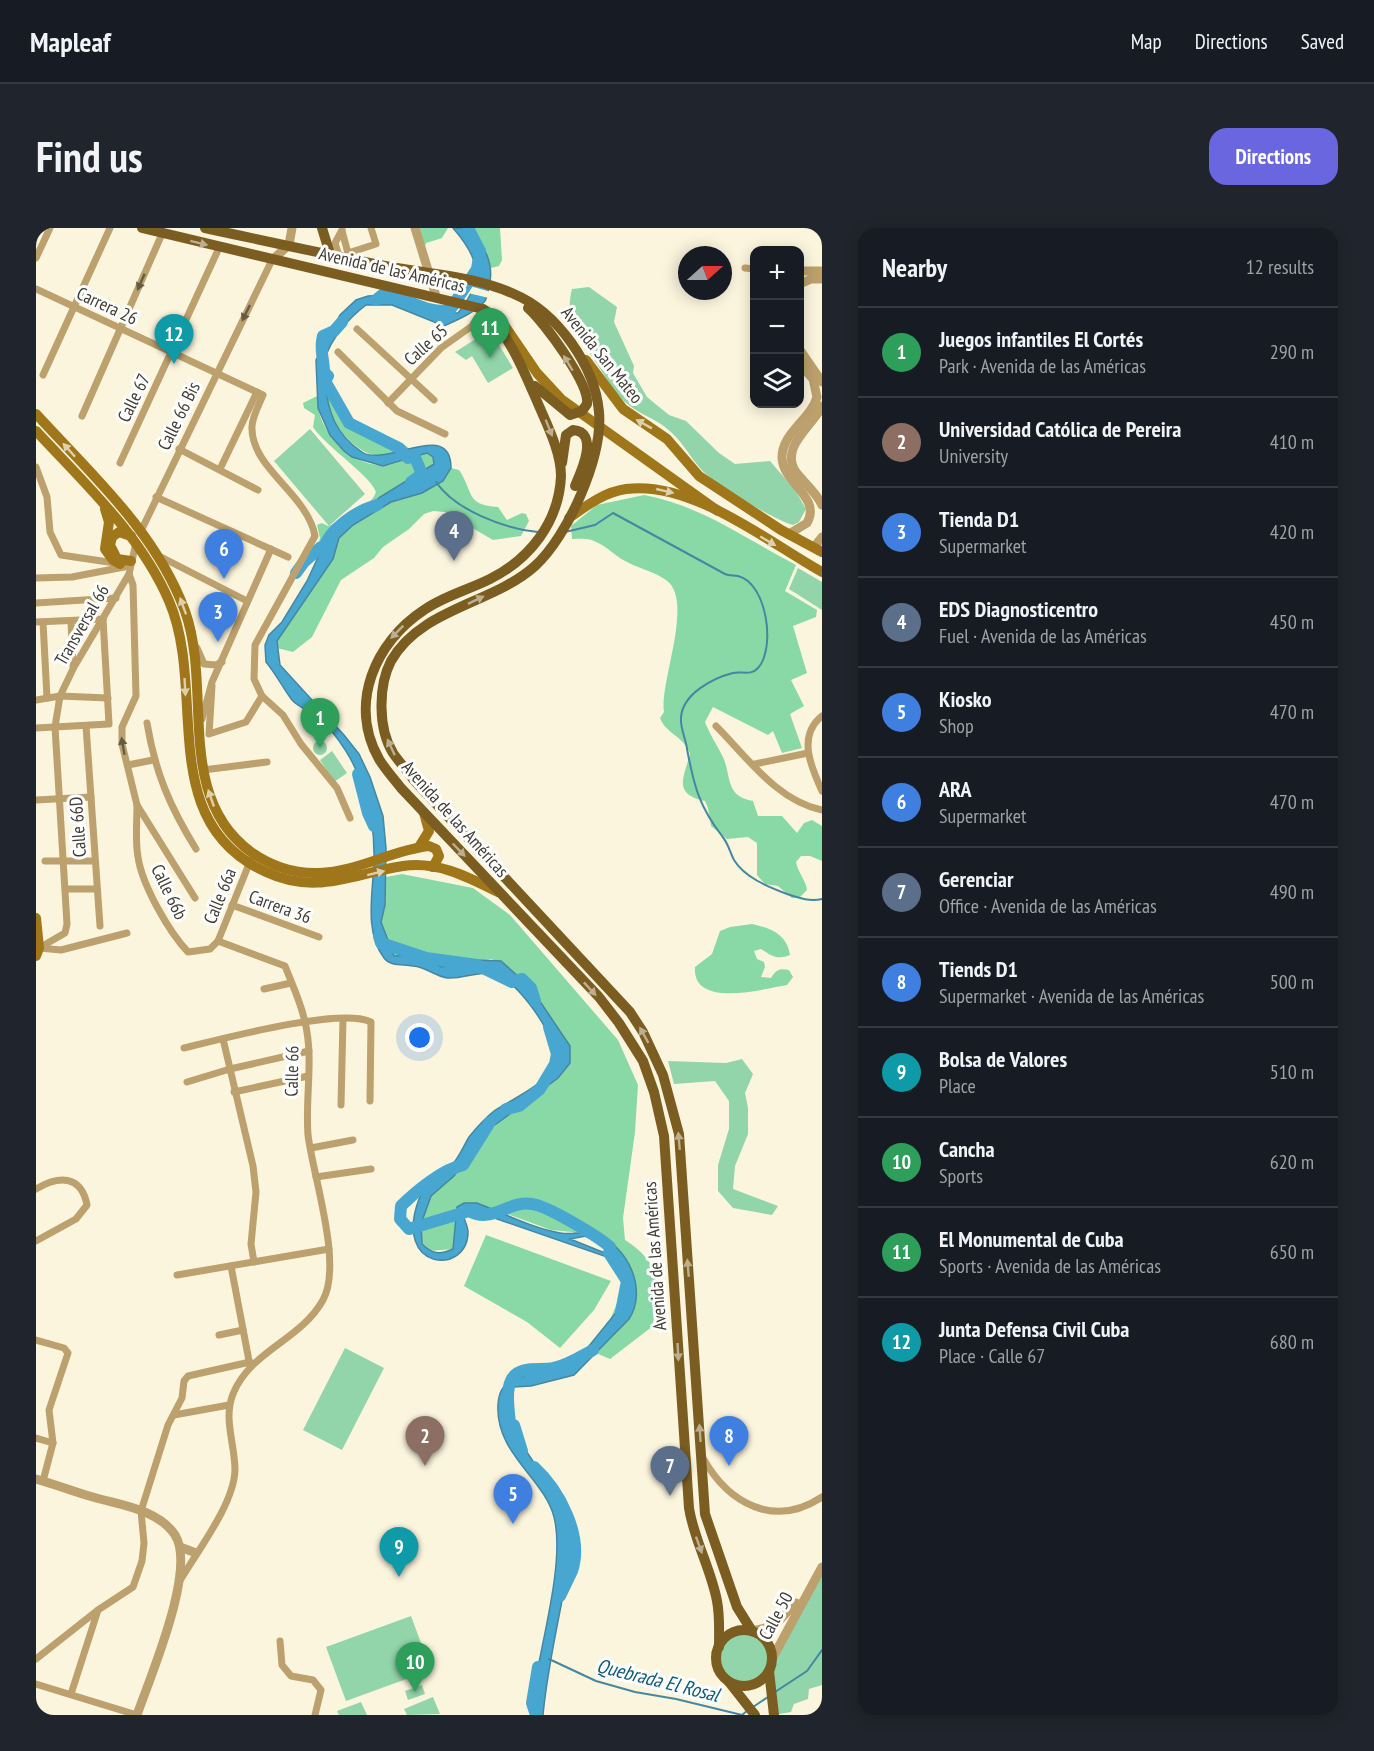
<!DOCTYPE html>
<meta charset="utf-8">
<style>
body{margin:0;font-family:"PT Sans Narrow",sans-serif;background:#20242c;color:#f1f3f6}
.controls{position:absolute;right:18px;top:18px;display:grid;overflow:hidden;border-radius:12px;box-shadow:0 3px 15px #0003}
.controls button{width:54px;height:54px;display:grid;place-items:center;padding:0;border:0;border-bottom:2px solid #363941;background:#171b24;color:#f1f3f6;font:30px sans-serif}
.compass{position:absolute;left:642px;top:18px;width:54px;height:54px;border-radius:50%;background:#171b24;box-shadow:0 3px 15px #0003;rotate:69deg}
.you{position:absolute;left:384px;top:810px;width:21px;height:21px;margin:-15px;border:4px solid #fff;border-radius:50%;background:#1a73e8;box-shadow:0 0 0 9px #1a73e833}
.badge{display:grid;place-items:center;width:39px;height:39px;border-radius:50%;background:#6966df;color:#fff;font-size:20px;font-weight:700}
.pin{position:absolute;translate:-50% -50px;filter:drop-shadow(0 2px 3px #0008)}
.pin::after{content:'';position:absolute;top:32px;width:21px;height:18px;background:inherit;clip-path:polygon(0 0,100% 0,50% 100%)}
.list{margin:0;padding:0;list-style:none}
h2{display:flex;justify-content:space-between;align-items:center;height:78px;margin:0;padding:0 24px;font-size:26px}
h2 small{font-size:20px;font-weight:400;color:#9ea1a6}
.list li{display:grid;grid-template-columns:39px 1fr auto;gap:18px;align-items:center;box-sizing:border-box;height:90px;padding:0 24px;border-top:2px solid #363941}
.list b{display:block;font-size:22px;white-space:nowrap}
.list p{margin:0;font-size:20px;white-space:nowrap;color:#9ea1a6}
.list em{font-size:20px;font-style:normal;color:#9ea1a6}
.icon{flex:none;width:33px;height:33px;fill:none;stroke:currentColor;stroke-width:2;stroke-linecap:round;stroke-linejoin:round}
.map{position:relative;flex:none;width:786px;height:1487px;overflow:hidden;border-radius:18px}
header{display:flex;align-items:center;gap:36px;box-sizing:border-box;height:84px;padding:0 30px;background:#171b24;border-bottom:2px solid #363941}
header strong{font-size:28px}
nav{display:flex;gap:33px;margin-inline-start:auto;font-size:21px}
.intro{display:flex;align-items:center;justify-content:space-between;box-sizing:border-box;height:144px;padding:0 36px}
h1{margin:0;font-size:42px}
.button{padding:15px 27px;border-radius:18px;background:#6966df;color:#fff;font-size:21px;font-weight:700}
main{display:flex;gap:36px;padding:0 36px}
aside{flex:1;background:#171b24;border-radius:18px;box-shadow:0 3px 15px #0003}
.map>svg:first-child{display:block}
.green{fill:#92d5aa}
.forest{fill:#88d9a6}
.water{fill:#47a7d0;stroke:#4587a1;stroke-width:1.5;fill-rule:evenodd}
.pier{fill:#fbf5de}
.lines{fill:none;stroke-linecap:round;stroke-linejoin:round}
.stream{stroke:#4587a1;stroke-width:2}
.river{stroke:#47a7d0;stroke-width:12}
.minor{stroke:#bca06d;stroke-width:7}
.tertiary{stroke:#bca06d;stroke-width:9}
.secondary{stroke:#a0761a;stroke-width:10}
.primary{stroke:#7b5d22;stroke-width:10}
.oneway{fill:#bdae90}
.oneway2{fill:#645b45}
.oneway3{fill:#decfaf}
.labels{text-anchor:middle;stroke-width:6;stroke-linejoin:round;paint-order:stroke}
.street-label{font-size:18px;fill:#3f3d34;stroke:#fff}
.water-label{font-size:20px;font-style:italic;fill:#115c79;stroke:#fff}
</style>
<header>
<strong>Mapleaf</strong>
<nav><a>Map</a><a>Directions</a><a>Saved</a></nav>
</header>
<div class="intro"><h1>Find us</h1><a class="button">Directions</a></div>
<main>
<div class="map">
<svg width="786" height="1487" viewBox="0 0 786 1487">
<rect width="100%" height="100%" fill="#fbf5de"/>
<g class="green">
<path d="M553,59L581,79L578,94L598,138L597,145L611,169L633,187L650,193L683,225L699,236L734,233L759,262L770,281L763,294L757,297C737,291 677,256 664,240C652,226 645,211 629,199C618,190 605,187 594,178C580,168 572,153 563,139C546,112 527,96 536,61Z"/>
<polygon points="454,102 477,140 452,155 436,128 430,132 419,124"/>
<polygon points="274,201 329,266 293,298 238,233"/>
<polygon points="762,340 786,354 786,382 753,361"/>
<circle cx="284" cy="520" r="7"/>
<polygon points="296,523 311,545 298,554 284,532"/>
<polygon points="706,831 717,846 709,865 712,880 712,906 699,938 697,961 742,978 736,987 697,980 682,963 682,937 693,901 693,873 679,853 638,856 632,833 690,835"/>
<polygon points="309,1120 348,1140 306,1222 267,1202"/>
<path d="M786,1339V1457L773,1461L772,1471L758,1476L755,1484L738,1487L729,1449L712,1458L693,1454L681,1438C675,1401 724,1389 736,1425Z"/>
<polygon points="375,1388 395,1442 310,1473 290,1419"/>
<polygon points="386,1457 389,1466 372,1472 369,1463"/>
<polygon points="397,1469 404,1486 371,1487 368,1481"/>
<polygon points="325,1474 331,1487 303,1487 301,1483"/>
</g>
<g class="forest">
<polygon points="379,0 412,0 406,10 390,15 387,26"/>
<polygon points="432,0 464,0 466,32 463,38 455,40 443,11"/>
<path d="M288,144C297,151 304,173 300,183C318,220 349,198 374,221C347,229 336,233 314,213C290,190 291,175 288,144Z"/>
<path d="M281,168C280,202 315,240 350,237C364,236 377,227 391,224L397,229L398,236C373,260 297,287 288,320L282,318L284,310L281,297L286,295L292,298C307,294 335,279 340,264C334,247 289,218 277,199L279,187L268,180L267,175Z"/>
<path d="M415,240L423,242C438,264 429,277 462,279L471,292L486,285L490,286L493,293L485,308L457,312L409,284L397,283L388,286L373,301L347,319L338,330L305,352L276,409L257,424L237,419L297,331L303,310L317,297L355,274L386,265L407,253Z"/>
<path d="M608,267C664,277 710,311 760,337L749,363L781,382L780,389L757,398L771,445L755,452L768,478L754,486L766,520L746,525L737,503L732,507L677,479L669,494C674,507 681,517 687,529C696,550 689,568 717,573L722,588H746L761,605L768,595L776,592L786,598V633L774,628H765L760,634C762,645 770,652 771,662L764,669L756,670L742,658L729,656L721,647V615L712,609L691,611L675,598L672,580L669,573C636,566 648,549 654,526C647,507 630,506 624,490L628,484C623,455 659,372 630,352C619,344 605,341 593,335C581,330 571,318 558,313C552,310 542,311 536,311L535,298L561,277Z"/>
<path d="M366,646L437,660L474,687L582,812L602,857L599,904L587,990L589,1012C628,1037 621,1057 617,1098L574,1131L560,1125L595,1042L574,1019L536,1004L515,1002L449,978L429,975L419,1002L417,1021L393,1023L386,1016V976L427,937L444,911L483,878L522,850L534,818L456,731L406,739L358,728L345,694L350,649Z"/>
<path d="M716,696C734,700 751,706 754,727C741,732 736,728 725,721L718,723L721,731L728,734L729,739L725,749L735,750C740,742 743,740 753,742L757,749L751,757C727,761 656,781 659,739L676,726L684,703L694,699Z"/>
<polygon points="450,1007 575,1053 558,1082 524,1120 491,1094 428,1058"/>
</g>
<path class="water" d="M417,0H432C448,16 459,36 453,59C452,63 451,70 449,73C440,84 421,92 408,98L356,77H330C313,90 295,110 289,131C286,138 288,147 289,154C292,184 299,206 326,224C350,240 415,190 415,240L407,253L386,265L355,274L317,297L303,310L297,331L241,413L244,437L308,507L323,526L334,549L347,588L350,620L349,677L345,694L358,728L378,727L406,739L439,732L465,733L495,760L534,818V835L522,850L447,906L418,948L395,968L385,996L386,1016C396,1026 404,1027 417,1021L421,979L428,975H441C467,985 496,1000 524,1005C536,1007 549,1003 561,1007C592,1018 612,1062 593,1091L538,1147L495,1158L477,1159C475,1162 471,1167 471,1171C464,1206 528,1262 537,1303C541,1321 533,1339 529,1357C521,1400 511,1443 507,1487H495L496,1475C502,1424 530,1336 518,1289C508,1250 459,1226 462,1176C464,1147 484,1156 498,1141L536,1139L587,1076L591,1053L577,1031L438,983L427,986C428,992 432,998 432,1004C432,1048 356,1043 383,971C389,955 401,951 414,939C422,932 427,919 433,909C441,899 448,891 458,883C475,871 527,850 520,824C514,801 477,744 452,745C438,745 425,751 411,750C399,748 390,739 377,738C367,736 355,739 348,730C326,701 339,658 338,624C338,603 333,577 326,557C319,535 303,509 285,492C277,484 263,480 256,472C247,460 240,446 230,434L229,417L233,407L246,394L271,353L290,312L344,269L398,236L397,229L391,225L347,238L316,229L308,223L294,207L282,180L280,132L304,87L320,72L332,68L351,67L375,73L387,81L401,85H422C449,52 444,31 417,0ZM550,1008L569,1015L574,1024L569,1025L534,1011Z"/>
<polygon class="pier" points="434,58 455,64 453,70 432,65"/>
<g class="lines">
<g class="stream">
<path d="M400,254C419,282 469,301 502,304"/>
<path d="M529,304L559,297L577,285L689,346C693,348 698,347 702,348C731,355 740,420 722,440C715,448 706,443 697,445C677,450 646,466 645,490C644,500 650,511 651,521C658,558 663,578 686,608C692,615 694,624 698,632C709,650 733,659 751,666C763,670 774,674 786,671"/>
<polyline points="513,1431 560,1453 599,1464 640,1471 706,1487 712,1482"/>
<polyline points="739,1464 771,1443 786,1422"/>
<polyline points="717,1479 732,1469"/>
</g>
<g class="river">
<path d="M340,72L346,67C371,68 389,87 414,82L441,41L444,23L432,0"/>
<path d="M306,94L298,103L287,108C283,122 288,130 288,144L292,148L289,153L313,195L363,220L372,230L378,227L386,246L375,254"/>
<path d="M260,345L268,334L285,319L288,320C293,301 322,282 341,277"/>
<polyline points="322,546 332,585 338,598"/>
<polyline points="343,708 345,715 390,730 441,737 476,754 486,751 495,760 499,773"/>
<polyline points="470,881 483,878 504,861 519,836 521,826 513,799"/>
<path d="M454,894L427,937C407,941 380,963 365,978L364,991L373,1001L433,983C456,996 473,972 496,976C512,978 563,1009 574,1019L573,1025L591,1053L585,1084"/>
<path d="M486,1223L478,1197L474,1196C473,1179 465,1147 489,1142C498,1140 508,1142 518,1140C532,1137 544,1129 557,1122"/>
<path d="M498,1239C523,1262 548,1308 536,1343C532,1351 528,1360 524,1368"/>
<polyline points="500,1487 496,1475 502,1439"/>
</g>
<g class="minor">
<polyline points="306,3 312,25 340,16 335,0"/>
<polyline points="303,28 299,15 306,2"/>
<polyline points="0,30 14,0"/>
<polyline points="709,40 718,41"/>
<path d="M0,61L227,167C223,177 217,187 216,198C214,240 271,265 279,308L219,417L218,451L226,468L247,487L265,516L301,560L314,590"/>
<polyline points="321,101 398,172"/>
<polyline points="302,124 361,183 409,206"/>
<polyline points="7,147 74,0"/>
<polyline points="352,175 405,120 436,98 447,81"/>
<polyline points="46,188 126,6"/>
<polyline points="143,221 222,262"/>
<polyline points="84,235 183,20"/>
<polyline points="0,239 11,269 14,304 25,327 79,335"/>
<polyline points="184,241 221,164"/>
<polyline points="120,269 252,329"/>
<polyline points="104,305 236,32"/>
<polyline points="100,315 93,346 97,357 100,468 86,499 86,516 101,577 159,670"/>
<polyline points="125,329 211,373"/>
<polyline points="0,350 36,349 88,339"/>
<polyline points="0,375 80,370"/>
<polyline points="35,393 37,438"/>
<polyline points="0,394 67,391"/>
<polyline points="7,394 11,470"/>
<polyline points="161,420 168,436 180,437 186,434"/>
<polyline points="176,458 173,506 210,494 226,468"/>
<polyline points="0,472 24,468 72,470"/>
<path d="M786,488C761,508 775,539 786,563"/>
<polyline points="166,491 176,454 235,321"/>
<path d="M111,495C119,544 134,579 160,621"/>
<polyline points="50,498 64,698"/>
<path d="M680,498C711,529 741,573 786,582"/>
<polyline points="0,500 73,496 67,391"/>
<polyline points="719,536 772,525"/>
<polyline points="92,537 117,532"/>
<polyline points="167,542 231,534"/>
<polyline points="0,572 55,569"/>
<path d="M101,577C101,594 99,613 102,629C106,657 133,704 152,724L174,721L182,713L215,631"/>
<polyline points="9,633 59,633"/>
<polyline points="30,661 61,661"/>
<polyline points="196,677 283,709"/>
<polyline points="3,720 29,705 31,696 19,499 24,468 38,439 93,346"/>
<polyline points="3,720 25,722 91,705"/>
<polyline points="228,761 255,755"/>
<polyline points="187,811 217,938 220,964 215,1016 218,1034"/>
<path d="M148,820C186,811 304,779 335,794L334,873"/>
<polyline points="151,854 194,841 273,823"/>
<polyline points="198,864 272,848"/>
<polyline points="305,877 307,791"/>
<polyline points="275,920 317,912"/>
<polyline points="280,949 335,941"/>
<path d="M0,961C22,948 45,946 51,977L40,991L0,1013"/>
<polyline points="195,1038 214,1138"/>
<polyline points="141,1047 293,1021"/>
<polyline points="183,1107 207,1102"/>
<polyline points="0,1112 28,1120 32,1125 13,1182 17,1215 7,1253"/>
<polyline points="138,1187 193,1177"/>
<polyline points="0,1210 17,1215"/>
<path d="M667,1230C692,1275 738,1301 786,1269"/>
<path d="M145,1351C162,1322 198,1276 199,1242C199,1216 187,1191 197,1166C214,1123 265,1112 287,1072C307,1036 277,948 272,907C269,869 278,831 269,794C265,775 256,756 249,738L182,713"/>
<polyline points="244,1413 246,1437 255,1448 277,1452 285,1462 279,1487"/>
<polyline points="0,1431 62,1382 97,1359 106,1333 108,1315 105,1283 132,1197 146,1170 148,1153 152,1148 214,1134"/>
<polyline points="0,1456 101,1487"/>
<polyline points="35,1466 62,1382"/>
</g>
<g class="tertiary">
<polyline points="379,0 400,68"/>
<polyline points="236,32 253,17 256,0"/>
<polyline points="764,43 786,43"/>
<polyline points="764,56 775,51 786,51"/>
<polyline points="764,122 786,154"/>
<path d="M786,178C777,198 743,219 760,244C768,255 780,264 786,277"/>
<path d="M753,306L771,295C786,269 746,255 746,229C746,205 775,191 781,169L777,151L764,136"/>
<polyline points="778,319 786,309"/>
<path d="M0,1251C19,1256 38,1264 57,1269C83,1277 122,1281 139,1307C161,1341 114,1449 101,1487"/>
<polyline points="144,1319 160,1325"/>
<polyline points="716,1403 738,1398 760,1375"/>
<polyline points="736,1431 786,1339"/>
</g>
<g class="secondary">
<polyline points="447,81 464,91 501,145 525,171 682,283"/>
<polyline points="550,132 587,181 631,211 663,248 745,302 786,324"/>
<path d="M0,186C56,247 120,304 149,383C177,461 138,568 215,624C235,638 259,646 283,645C321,644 356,622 393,618L400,621L403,628L397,639"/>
<path d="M0,203C49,256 104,306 133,373C172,463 118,593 230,644C281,668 318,645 367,638C402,633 432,649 462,664"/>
<polyline points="69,281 73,294 69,321 77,332 84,336"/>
<path d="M533,290C550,278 568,264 590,261C655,252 731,313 786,344"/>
<polyline points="95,333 81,331 74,317 76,309 83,304 95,308"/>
<polyline points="383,619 393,603 388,585"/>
<polyline points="0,690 3,720 0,728"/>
</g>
<g class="primary">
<path d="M106,0L447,81C477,111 490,149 507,187C515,205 525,228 525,248C523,294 494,331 454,351C432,362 408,368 388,382C339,414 312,476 343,531C349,541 358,551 365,560L563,769L583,795L607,833L618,864L628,908L653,1280C658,1312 675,1341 681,1373C684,1388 683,1403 683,1419"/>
<path d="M169,0C229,13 289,26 349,38C392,46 438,48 478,66C521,84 559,138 563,184C567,229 532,308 499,338C457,376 385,380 355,433C342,458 342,501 357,525C363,534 371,542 377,551L594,784L607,804L627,847L643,906L669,1286L701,1379L716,1403"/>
<polyline points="286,0 294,26"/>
<path d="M492,80C508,94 554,156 551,176L546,183L534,187L499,158"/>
<path d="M526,235L530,207L537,202C564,204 545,244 539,258"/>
<circle cx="708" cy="1430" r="28"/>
<polyline points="733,1443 738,1487"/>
<polyline points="693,1454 719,1487"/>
</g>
</g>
<defs><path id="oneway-solid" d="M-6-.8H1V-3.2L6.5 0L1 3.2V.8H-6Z" transform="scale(1.5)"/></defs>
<g class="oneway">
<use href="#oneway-solid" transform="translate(163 15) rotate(14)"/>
<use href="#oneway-solid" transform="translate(532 135) rotate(-121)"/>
<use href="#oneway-solid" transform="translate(513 200) rotate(68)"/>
<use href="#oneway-solid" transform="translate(440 372) rotate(-26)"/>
<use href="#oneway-solid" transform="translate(361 404) rotate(135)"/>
<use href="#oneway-solid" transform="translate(355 519) rotate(-115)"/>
<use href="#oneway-solid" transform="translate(423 622) rotate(46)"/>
<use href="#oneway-solid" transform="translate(554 761) rotate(47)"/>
<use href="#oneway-solid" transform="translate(608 807) rotate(-119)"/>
<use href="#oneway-solid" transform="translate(643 913) rotate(-95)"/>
<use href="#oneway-solid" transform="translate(652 1040) rotate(-95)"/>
<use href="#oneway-solid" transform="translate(642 1124) rotate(87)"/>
<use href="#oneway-solid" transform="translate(664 1205) rotate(-94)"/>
<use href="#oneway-solid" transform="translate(663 1317) rotate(70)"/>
</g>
<g class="oneway2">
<use href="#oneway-solid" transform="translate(105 54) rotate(114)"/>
<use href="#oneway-solid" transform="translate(210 85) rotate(116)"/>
<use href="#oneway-solid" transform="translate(87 518) rotate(-100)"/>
</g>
<g class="oneway3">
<use href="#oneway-solid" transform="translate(608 196) rotate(-151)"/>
<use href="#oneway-solid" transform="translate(33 222) rotate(-132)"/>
<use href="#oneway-solid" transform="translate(629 263) rotate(13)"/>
<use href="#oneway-solid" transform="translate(732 313) rotate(30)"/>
<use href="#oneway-solid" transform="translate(147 378) rotate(-110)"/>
<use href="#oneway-solid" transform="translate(149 459) rotate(87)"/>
<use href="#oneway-solid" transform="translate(175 570) rotate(-109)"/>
<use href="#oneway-solid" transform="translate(340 645) rotate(-14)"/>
</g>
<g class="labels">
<g class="street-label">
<text transform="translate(356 42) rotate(13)" y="6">Avenida de las Américas</text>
<text transform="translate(71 78) rotate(25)" y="6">Carrera 26</text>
<text transform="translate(390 117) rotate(-42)" y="6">Calle 65</text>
<text transform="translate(566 127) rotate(51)" y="6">Avenida San Mateo</text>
<text transform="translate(98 170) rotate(-64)" y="6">Calle 67</text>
<text transform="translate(143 188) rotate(-64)" y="6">Calle 66 Bis</text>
<text transform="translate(46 397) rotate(-60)" y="6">Transversal 66</text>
<text transform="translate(419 591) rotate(48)" y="6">Avenida de las Américas</text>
<text transform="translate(42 599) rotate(-94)" y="6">Calle 66D</text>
<text transform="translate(133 664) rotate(64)" y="6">Calle 66b</text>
<text transform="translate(184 668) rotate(-68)" y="6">Calle 66a</text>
<text transform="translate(244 679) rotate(20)" y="6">Carrera 36</text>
<text transform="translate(256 843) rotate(-89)" y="6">Calle 66</text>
<text transform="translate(619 1028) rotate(-94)" y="6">Avenida de las Américas</text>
<text transform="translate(740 1388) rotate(-62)" y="6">Calle 50</text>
</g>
<g class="water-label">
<text transform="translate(622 1452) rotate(14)" y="7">Quebrada El Rosal</text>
</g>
</g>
</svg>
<div class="controls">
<button>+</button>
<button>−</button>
<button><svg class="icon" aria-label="layers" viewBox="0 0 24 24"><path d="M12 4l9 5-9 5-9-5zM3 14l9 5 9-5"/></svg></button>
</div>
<svg class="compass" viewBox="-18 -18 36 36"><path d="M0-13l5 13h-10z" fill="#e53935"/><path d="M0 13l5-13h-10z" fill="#9ea1a6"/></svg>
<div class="you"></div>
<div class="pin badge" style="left:284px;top:520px;background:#2e9e5b">1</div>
<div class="pin badge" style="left:389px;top:1238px;background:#8d6e63">2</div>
<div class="pin badge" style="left:182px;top:414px;background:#3f7fe0">3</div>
<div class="pin badge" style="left:418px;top:333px;background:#5c6f8a">4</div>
<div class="pin badge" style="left:477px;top:1296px;background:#3f7fe0">5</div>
<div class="pin badge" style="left:188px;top:351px;background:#3f7fe0">6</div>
<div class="pin badge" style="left:634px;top:1268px;background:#5c6f8a">7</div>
<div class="pin badge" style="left:693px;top:1238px;background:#3f7fe0">8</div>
<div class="pin badge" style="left:363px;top:1349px;background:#0f9aa8">9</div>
<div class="pin badge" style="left:379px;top:1464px;background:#2e9e5b">10</div>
<div class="pin badge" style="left:454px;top:130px;background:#2e9e5b">11</div>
<div class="pin badge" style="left:138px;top:136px;background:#0f9aa8">12</div>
</div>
<aside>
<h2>Nearby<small>12 results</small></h2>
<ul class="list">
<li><span class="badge" style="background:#2e9e5b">1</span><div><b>Juegos infantiles El Cortés</b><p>Park · Avenida de las Américas</p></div><em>290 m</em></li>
<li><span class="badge" style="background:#8d6e63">2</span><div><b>Universidad Católica de Pereira</b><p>University</p></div><em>410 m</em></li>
<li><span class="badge" style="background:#3f7fe0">3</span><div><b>Tienda D1</b><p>Supermarket</p></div><em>420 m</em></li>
<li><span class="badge" style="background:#5c6f8a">4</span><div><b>EDS Diagnosticentro</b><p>Fuel · Avenida de las Américas</p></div><em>450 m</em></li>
<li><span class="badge" style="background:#3f7fe0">5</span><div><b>Kiosko</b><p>Shop</p></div><em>470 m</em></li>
<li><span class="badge" style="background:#3f7fe0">6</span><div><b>ARA</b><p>Supermarket</p></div><em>470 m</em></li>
<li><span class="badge" style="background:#5c6f8a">7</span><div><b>Gerenciar</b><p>Office · Avenida de las Américas</p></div><em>490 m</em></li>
<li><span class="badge" style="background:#3f7fe0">8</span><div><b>Tiends D1</b><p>Supermarket · Avenida de las Américas</p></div><em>500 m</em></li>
<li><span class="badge" style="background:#0f9aa8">9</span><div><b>Bolsa de Valores</b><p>Place</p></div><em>510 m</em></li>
<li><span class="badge" style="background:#2e9e5b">10</span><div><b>Cancha</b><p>Sports</p></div><em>620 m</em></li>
<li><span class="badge" style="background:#2e9e5b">11</span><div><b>El Monumental de Cuba</b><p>Sports · Avenida de las Américas</p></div><em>650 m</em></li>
<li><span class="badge" style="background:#0f9aa8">12</span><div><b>Junta Defensa Civil Cuba</b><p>Place · Calle 67</p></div><em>680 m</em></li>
</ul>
</aside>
</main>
